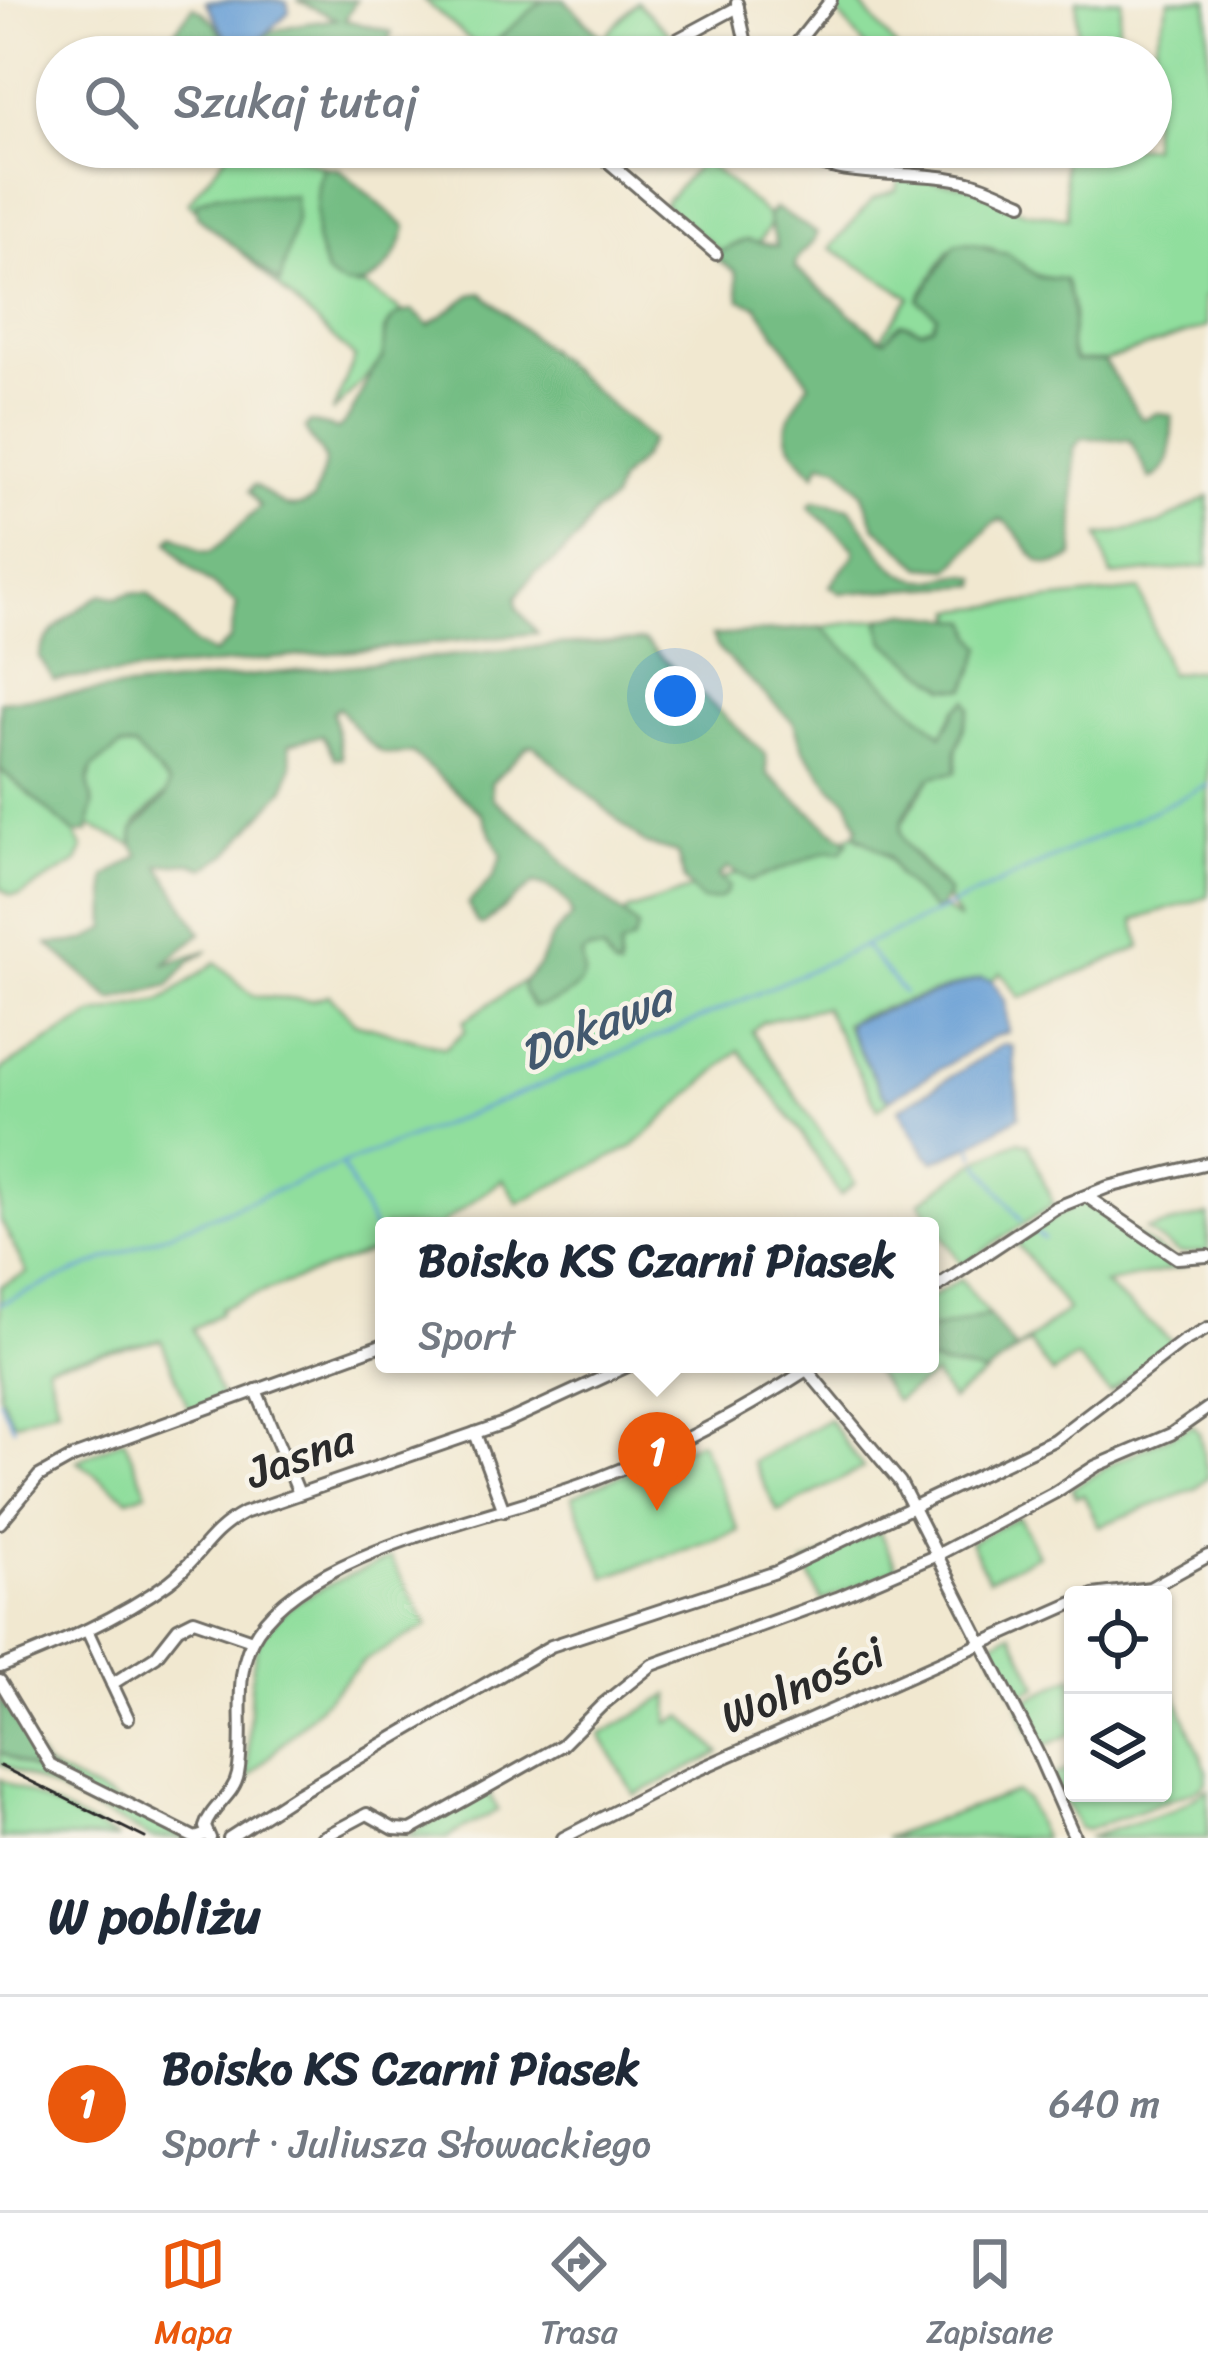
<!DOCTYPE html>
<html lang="pl">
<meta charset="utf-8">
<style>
body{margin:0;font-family:Sriracha,sans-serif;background:#f6f6f7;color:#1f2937}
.controls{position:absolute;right:36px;bottom:36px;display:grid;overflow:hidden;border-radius:12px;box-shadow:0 3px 9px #0004}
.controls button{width:108px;height:108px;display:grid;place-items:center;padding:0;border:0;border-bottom:3px solid #e0e1e3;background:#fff;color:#1f2937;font:60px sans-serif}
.you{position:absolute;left:675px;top:696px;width:42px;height:42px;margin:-30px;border:9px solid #fff;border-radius:50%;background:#1a73e8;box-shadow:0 0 0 18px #1a73e833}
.badge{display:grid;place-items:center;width:78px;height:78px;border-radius:50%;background:#ea580c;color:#fff;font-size:39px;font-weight:700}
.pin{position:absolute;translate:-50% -99px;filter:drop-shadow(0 3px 6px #0008)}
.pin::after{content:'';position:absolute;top:63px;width:42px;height:36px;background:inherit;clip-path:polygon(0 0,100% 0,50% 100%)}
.popup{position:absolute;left:375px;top:1217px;width:564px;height:156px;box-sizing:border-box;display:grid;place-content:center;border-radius:12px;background:#fff;filter:drop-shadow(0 3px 9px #0005);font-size:39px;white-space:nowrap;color:#747a83}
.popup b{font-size:45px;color:#1f2937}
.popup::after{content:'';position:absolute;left:50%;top:100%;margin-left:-24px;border:24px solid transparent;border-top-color:#fff}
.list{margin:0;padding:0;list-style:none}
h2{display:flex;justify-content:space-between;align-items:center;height:156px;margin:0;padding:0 48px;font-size:51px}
h2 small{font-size:39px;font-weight:400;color:#747a83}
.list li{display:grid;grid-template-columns:78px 1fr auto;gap:36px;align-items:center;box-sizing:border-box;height:216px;padding:0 48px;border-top:3px solid #e0e1e3}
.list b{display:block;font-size:45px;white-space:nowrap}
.list p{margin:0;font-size:39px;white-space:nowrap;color:#747a83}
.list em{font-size:39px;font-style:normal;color:#747a83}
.icon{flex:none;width:66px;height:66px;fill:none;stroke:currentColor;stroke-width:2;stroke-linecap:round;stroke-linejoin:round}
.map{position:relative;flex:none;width:1208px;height:1838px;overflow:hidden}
.search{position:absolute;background:#fff;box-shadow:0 3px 9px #0004;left:36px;right:36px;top:36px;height:132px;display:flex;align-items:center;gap:30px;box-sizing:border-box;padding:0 42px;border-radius:66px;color:#747a83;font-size:45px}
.sheet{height:372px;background:#fff}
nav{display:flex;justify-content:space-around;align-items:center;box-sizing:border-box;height:168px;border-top:3px solid #e0e1e3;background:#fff;font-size:33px;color:#747a83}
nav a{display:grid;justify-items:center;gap:6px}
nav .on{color:#ea580c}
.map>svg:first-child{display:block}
.green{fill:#90de9d;stroke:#5e8464;stroke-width:3}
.forest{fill:#74bd84;stroke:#507458;stroke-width:3}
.water{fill:#679fd5;stroke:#496580;stroke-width:3}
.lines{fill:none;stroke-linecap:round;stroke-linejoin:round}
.stream{stroke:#679fd5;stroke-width:3}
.minor-casing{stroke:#706d65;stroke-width:16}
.minor{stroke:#fff;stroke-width:10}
.rail{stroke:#2b2b2b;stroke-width:3}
.labels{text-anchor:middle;stroke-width:9;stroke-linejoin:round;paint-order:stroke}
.street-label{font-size:45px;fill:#2b2b2b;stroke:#f7f3e8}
.water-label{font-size:48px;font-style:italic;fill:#43596f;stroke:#f7f3e8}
</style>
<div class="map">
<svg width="1208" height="1838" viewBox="0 0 1208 1838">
<rect width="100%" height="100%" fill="#f7f3e8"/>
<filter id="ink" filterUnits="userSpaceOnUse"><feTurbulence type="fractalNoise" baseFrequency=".00833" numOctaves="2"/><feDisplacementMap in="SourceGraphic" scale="24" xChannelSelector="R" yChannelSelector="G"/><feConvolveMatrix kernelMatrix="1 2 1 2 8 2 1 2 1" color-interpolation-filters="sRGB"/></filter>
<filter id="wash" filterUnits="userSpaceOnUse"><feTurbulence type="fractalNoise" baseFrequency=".004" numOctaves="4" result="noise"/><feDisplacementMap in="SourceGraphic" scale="48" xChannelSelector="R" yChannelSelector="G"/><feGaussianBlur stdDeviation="2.7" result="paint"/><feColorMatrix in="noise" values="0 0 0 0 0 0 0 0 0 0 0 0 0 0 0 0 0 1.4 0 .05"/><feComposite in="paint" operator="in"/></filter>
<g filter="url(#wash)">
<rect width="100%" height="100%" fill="#f1e8d0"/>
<g class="green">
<polygon points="424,0 565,0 603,38 637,2 670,34 668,40 640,57 490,57"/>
<polygon points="835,0 857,0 904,57 874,57 831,5"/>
<polygon points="1077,0 1122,0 1114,57 1077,57"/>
<path d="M1169,0H1208V296L1203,298L1207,327L1104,361H1076L1067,342L1072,312L1057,278C1031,281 1011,256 988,247C977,243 960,249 949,250L920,295L921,303L937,315L932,326L922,330L907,324L895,328L886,339H880L910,297L830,248L873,199L896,190L901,177L970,186L1025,212L1068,218L1062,147H1151V57Z"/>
<polygon points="232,147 273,147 324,167 317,185 320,221 316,235 326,274 357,287 364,286 402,311 384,330 383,359 332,413 355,358 188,203"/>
<polygon points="703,160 768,215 770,226 757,245 741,241 720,251 663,204"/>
<polygon points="1208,497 1208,566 1111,576 1099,536 1159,524"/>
<polygon points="1140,590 1169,674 1208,669 1208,897 1134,920 1141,947 1020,998 1001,972 992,980 981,978 859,1016 845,1024 883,1094 890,1099 878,1109 824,1007 762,1022 752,1031 855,1183 840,1196 802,1133 739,1050 634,1146 518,1203 503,1179 439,1226 384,1226 384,1247 220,1308 221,1313 193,1329 221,1396 190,1412 161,1340 47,1365 58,1407 14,1423 0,1394 0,1286 27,1273 0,1219 0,1071 4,1068 92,1015 161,1001 216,962 253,996 312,1000 329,995 355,1023 445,1048 465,1031 464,1021 629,910 855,834 860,840 874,843 892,862 898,875 959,920 948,900 949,893 910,849 901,836 901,825 931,777 957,765 956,751 970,708 956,709 942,735 821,627 884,618 879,623 913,662 946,688 974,636 970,621 955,619 955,610"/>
<polygon points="120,747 134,747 169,784 168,792 136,823 133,845 88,825 93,805 88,782 92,768"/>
<polygon points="0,769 75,834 83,849 77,862 20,895 10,895 0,887"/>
<polygon points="1019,1141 1029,1144 1053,1205 962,1265 920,1202 979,1160"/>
<polygon points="1084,1200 1184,1267 1104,1284 1174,1343 1110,1393 1076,1357 1052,1374 1029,1343 1002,1361 1068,1310 1015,1241"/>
<polygon points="1208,1215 1208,1252 1179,1253 1145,1230"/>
<polygon points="961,1279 989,1315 930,1330 930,1298"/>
<path d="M930,1362C950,1370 966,1366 985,1375L951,1400L934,1375L895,1401L869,1364Z"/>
<polygon points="829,1419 863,1468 778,1512 753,1462"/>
<polygon points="1193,1425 1199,1433 1208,1477 1196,1489 1099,1526 1083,1494 1077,1497 1072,1488 1117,1461"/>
<polygon points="124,1439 147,1492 128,1499 77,1461"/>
<polygon points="700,1441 739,1531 605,1577 572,1496"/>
<polygon points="1019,1517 1038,1555 988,1579 970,1542"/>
<polygon points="879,1531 897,1568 822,1601 804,1564"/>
<path d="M390,1558L428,1625L364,1661L247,1779C249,1752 249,1667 257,1646C279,1597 345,1579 390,1558Z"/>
<polygon points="1012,1633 1038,1686 1015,1697 988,1644"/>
<polygon points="1073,1676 1073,1733 1038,1749 1018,1705"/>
<polygon points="1163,1691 1174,1691 1207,1771 1206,1782 1201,1788 1087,1830 1079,1828 1051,1777 1073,1767 1073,1793 1163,1793"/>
<polygon points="670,1695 669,1723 683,1716 720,1753 635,1795 600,1735"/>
<polygon points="0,1752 54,1781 48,1767 188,1838 152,1838 0,1763"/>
<polygon points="0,1779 118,1838 1,1838"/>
<polygon points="1208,1789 1208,1838 1087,1838 1172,1811"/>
<polygon points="488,1791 498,1810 446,1838 395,1835 409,1834"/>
<polygon points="1016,1792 1027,1800 1043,1838 885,1838"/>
</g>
<g class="forest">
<path d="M297,0H356L345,20L392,32L389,38L394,52L391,57H312L305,52L248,57C260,24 306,24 336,19Z"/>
<polygon points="543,0 565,0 610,47 607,56 507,57 499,49 498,39"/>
<path d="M193,7C209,13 221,30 227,47L222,57H165L160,50Z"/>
<path d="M324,167L339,169L406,227C398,264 363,307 326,274C324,262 316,247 316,236C316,213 315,189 324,167Z"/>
<polygon points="216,194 295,196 296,219 280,283 197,216 196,203"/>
<path d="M775,208L817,233C814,248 796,251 795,268L880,338L886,339L901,323L922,330L932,326L937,315L918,300L955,245C981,238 987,255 1007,253L1038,277L1065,280C1069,292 1074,308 1073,322C1071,340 1066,344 1075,361H1104L1142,419L1158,413L1172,416C1171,441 1175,469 1150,479L1130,440L1082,438L1074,448V556C1030,584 1029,533 1001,520L992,524L950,569L922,567L875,526L862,492L839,466L821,462L815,474C774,434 782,427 809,383L757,306L740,300L736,272L717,259L716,254L746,240L777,246L768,215Z"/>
<path d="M482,293L651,440L640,460L619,481L612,501L595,512L579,537L551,564L535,573L516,597L517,608L537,633L54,680L39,657C45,630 79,608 102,594L117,598L131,593L148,594L195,644L214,654L230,640L237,604L185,563L169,541L174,535L202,551L210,552L222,543L260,507L249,491L254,485C277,496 284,519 314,499C316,487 329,466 323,455C317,444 311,444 305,428L310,422L338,429C360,411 361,379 383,359C384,336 384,312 413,311L429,325L471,295Z"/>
<path d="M814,501L849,508C874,534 887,584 932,580C949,579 960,570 978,578V585L840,593L830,586L854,555V548L809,507Z"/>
<polygon points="907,613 970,621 974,636 983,647 966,689 946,688 885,642 879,623 884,618"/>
<path d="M821,627L942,735L956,709L967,700L970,708L956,751V772L931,777C921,790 902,812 901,829C900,845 937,883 949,893L939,910H933L898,875L889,856L855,834L858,827L848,801L832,788L803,749L794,723L718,649L712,636Z"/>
<path d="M644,641L766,755L767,774L830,829L849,841L841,852L828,851L751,881L728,868L718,877L729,886C726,900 714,901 701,900L684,880L677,853L645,844L533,745L527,747L491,783L492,798L550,844L563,863L638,927L633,941L620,947L619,970L613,967L603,951L589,950L582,954C582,961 585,968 584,975C580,994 547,1006 533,1007L523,990V982L539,966L551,938L572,916C568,897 552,887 534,883L483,925L477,923L468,904L494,876L502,856L481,813L412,753C403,753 391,756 382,752C364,743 351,721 339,708L333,712L342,758H335L322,735L289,744L292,765L285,788L228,854L205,868L191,863L159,865L201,933L163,965L209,950L190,961L170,985L112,1000L48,944L85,941L107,928L106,877L139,856L133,845V830L165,798L169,784L134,747H120L92,768L88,782L93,805L88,832L75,834L0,769V701L557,645Z"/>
<path d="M989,1315L1016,1350L985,1375C966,1366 950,1370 930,1362V1330Z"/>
<polygon points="0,1698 56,1783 0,1752"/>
</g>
<g class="water">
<polygon points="269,0 287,2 289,12 250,49 248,57 225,57 229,43 206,2"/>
<polygon points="981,978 992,980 1005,1001 1008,1032 993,1037 890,1099 883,1094 849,1030 849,1022"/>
<polygon points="1004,1044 1013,1047 1019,1116 972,1145 934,1161 925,1153 899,1109"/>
</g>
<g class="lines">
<g class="stream">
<polyline points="863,945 904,993"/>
<polyline points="972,1145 975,1156"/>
<polyline points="979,1163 1021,1220"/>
<polyline points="341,1164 378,1237"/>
<polyline points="1031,1229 1044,1239"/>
<path d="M0,1304C194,1219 393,1147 588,1066C798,979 1003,882 1208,785"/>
<polyline points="0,1400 14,1428"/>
</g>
</g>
</g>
<g filter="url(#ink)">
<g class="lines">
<g class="minor-casing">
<g id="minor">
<polyline points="737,3 749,57"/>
<polyline points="645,57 738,7"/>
<polyline points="786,57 831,0"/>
<polyline points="591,147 716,254"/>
<path d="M785,147C837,184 910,167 969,182C987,186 1005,196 1022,203"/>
<polyline points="1086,1196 1177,1258 1208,1256"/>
<polyline points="930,1291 1055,1208 1108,1187 1208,1163"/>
<polyline points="807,1370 900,1482 1038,1754 1075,1838"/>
<polyline points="256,1390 298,1491"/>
<polyline points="475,1433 504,1511"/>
<polyline points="0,1523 39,1476 73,1457 384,1344"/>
<polyline points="1093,1595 1150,1588 1208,1556"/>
<polyline points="87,1630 112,1684 156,1656 178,1628 194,1620 252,1640"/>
<path d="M0,1667C58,1644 118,1619 169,1582C199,1560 206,1533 244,1513L504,1423L632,1364"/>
<polyline points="0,1681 51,1766 195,1838 207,1834"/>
<polyline points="112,1684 128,1718"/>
<path d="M210,1838L205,1827C211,1806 234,1796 238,1774C247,1727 229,1673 258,1631C315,1546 503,1517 597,1479C673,1449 747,1409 816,1364"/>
<polyline points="229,1838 297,1794 551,1646 776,1572 1054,1440 1182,1342 1208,1328"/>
<polyline points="322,1838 367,1814 394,1829 411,1830 562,1745 602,1705 652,1665 837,1598 937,1555 1054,1493 1096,1466 1171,1434 1208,1408"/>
<polyline points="563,1838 688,1774 1073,1603"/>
</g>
</g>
<use href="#minor" class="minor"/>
<polyline class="rail" points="0,1766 145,1838"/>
</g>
</g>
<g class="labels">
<g class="street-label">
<text transform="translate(300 1455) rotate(-20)" y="16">Jasna</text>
<text transform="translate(802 1684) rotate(-24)" y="16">Wolności</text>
</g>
<g class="water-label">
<text transform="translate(595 1025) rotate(-23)" y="17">Dokawa</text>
</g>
</g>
</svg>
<div class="controls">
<button><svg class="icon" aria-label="locate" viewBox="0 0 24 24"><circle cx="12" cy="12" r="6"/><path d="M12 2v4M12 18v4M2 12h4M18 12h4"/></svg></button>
<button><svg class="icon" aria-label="layers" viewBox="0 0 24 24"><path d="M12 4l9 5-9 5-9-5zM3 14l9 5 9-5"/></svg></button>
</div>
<div class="you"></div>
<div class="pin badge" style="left:657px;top:1511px">1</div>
<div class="popup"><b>Boisko KS Czarni Piasek</b>Sport</div>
<div class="search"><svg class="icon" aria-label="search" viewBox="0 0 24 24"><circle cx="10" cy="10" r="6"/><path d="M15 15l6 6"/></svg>Szukaj tutaj</div>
</div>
<section class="sheet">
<h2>W pobliżu<small></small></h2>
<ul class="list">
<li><span class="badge">1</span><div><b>Boisko KS Czarni Piasek</b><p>Sport · Juliusza Słowackiego</p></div><em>640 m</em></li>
</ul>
</section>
<nav>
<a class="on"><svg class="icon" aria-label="map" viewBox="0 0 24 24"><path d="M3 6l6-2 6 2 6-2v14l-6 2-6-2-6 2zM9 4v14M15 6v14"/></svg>Mapa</a>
<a><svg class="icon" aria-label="directions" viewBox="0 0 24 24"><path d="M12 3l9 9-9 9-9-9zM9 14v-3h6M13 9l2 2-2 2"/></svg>Trasa</a>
<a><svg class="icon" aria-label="saved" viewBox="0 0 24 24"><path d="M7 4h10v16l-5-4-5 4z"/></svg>Zapisane</a>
</nav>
